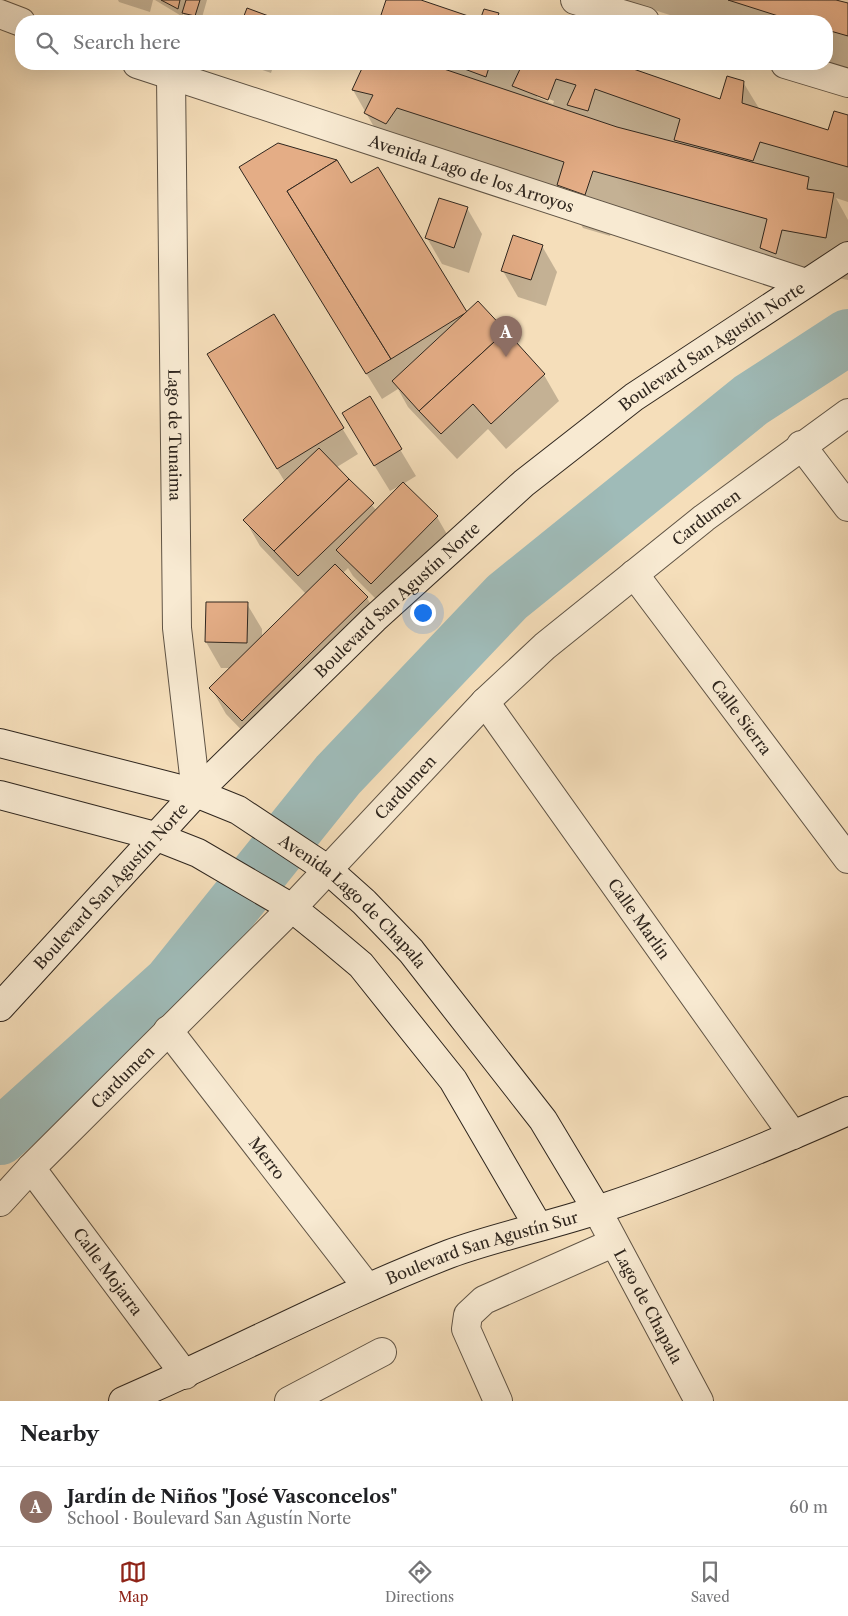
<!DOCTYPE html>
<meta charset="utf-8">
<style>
body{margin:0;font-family:"Libre Caslon Text",serif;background:#f6f6f6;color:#202124}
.you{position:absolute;left:422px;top:612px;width:18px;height:18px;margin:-12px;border:4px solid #fff;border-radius:50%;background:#1a73e8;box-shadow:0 0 0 8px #1a73e833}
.badge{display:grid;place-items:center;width:32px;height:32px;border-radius:50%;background:#8f2418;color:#fff;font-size:16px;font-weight:700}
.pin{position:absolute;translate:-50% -41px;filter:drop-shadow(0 1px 2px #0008)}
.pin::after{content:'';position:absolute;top:26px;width:18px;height:15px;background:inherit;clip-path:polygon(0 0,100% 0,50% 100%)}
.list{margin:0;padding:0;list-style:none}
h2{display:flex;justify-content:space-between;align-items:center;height:65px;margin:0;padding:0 20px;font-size:21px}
h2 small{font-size:16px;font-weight:400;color:#757577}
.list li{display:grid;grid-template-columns:32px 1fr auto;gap:15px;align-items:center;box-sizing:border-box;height:80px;padding:0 20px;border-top:1px solid #e0e0e0}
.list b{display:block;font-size:19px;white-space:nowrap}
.list p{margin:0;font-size:16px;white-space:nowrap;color:#757577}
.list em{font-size:16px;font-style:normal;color:#757577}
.icon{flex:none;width:28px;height:28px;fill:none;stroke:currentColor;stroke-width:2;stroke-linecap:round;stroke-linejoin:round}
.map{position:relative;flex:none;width:848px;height:1401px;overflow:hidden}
.search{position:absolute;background:#fff;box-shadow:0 5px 20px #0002;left:15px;right:15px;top:15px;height:55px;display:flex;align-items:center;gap:12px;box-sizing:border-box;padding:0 18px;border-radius:20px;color:#757577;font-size:19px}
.sheet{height:145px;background:#fff}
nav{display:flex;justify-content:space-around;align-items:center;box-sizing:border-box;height:70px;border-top:1px solid #e0e0e0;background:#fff;font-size:14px;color:#757577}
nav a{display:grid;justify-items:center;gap:2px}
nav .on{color:#8f2418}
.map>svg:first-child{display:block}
.shadow{fill:#0003;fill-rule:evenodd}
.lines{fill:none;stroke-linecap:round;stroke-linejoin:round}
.river{stroke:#9fbbb8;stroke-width:56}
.building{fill:#e4ad86;stroke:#2f261e}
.minor-casing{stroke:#605445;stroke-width:30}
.secondary-casing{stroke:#2f261e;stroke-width:30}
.minor{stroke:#f8ead2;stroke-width:28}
.secondary{stroke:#f8ead2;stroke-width:28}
.labels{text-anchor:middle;stroke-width:4;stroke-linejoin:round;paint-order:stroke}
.street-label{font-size:16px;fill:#2f261e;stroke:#f8ead2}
</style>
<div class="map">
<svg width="848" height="1401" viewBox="0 0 848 1401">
<rect width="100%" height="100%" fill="#f5deba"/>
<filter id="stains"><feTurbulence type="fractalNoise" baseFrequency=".004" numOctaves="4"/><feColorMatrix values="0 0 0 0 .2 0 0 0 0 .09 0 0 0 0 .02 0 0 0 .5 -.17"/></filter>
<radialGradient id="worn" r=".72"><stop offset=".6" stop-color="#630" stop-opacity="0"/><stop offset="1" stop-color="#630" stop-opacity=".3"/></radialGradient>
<g class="shadow">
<polygon points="118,0 153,0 150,12 119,2"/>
<polygon points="155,0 207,0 201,21 188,21 183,13 183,17"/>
<polygon points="387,0 416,0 480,21 380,21"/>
<polygon points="606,0 834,0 848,4 848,71 827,64 827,21 689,21 654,10 650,21"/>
<polygon points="485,11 498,14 502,21 481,21"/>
<polygon points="245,64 274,64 271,73"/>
<path d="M365,64H623L625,67L721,101L743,82L760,110L829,131L848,116V202L836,198L848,220V280L807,272L786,290L765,254L618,213L610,236L583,228L565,196L390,155L353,90ZM537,94L554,101L553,104L537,97Z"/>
<polygon points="351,185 466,314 478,303 544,375 559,401 506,449 488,429 457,459 408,407 398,389 382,399 255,193"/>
<polygon points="467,208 482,234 469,273 442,264 427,238"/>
<polygon points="542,246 557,272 546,306 518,297 503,271"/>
<polygon points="273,316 358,454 337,467 377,511 401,485 390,491 358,439 369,398 416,476 403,484 437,517 452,543 386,609 353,576 348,568 342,574 367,598 382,624 257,746 226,714 211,688 231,668 221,668 206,642 247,604 262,629 262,638 306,594 260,546 245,520 285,482 224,381"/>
</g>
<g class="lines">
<polyline class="river" points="0,1137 171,983 338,775 507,597 751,400 848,337"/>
</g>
<g class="building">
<polygon points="161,0 180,0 178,9"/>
<polygon points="186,0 200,0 195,16 182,13"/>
<polygon points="386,0 421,0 480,20 484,9 499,13 496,21 379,21"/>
<polygon points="728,0 836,0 848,3 848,36 827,30 827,21 794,21"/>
<polygon points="247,8 274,18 273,21 242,21"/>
<polygon points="364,64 429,64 617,127 809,177 807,189 834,193 826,238 782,230 776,254 760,248 767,219 593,171 585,195 557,185 564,162 397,108 386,124 364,113 373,95 352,90"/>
<polygon points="451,64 490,64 486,77"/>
<polygon points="509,64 619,64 720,99 727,76 744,81 742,103 828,130 834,111 848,115 848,167 760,142 753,161 674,140 680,119 595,89 588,111 567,105 576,85 556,79 548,100 512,86 521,67"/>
<polygon points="278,143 337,160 287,191 391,359 366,374 239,167"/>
<polygon points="337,160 351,183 378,167 467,312 391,359 287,191"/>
<polygon points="439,198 468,207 454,248 425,238"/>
<polygon points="513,235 543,245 531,280 501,271"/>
<polygon points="478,301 506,331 419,411 392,381"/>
<polygon points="274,314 344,428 277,469 207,354"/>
<polygon points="506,331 545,374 491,424 473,404 441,434 419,411"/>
<polygon points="370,396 402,449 374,466 342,413"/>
<polygon points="319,448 349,479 274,551 243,520"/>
<polygon points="349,479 374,503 298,576 274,551"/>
<polygon points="403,482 438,516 371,584 336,550"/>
<polygon points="335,564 368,597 242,721 209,688"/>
<polygon points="206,602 248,602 247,643 205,642"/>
</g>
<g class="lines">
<g class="minor-casing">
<g id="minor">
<polyline points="575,0 645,21"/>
<polyline points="0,14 21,22"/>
<path id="s1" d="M137,64L806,283"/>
<polyline points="785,64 848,83"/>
<path id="s2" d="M171,76L177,628L196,793"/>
<polyline points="801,445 848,507"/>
<path id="s3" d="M634,574L848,859"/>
<path id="s4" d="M485,702L793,1135"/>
<path id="s5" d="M168,1030L367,1287"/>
<path id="s6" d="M31,1168L185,1375"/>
<path id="s7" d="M0,1202L31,1168L292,908L485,702L545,646L704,518L848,413"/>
<path id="s8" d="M597,1210L699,1401"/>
<polyline points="289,1401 382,1352"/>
<polyline points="498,1401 466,1329 468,1315 484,1300 613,1243"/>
</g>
</g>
<g class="secondary-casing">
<g id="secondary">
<path id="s9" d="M0,743L196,793L238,810L327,869L364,902L411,951L543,1120L597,1210"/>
<polyline points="0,795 155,836 198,853 292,908 323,933 361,965 453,1080 538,1226"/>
<path id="s10" d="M0,1007L196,793L374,619L524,483L634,397L848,256"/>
<path id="s11" d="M123,1401C233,1354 337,1297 449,1254C498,1236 550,1226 600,1209C684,1181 767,1147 848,1111"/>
</g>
</g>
<use href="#minor" class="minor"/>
<use href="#secondary" class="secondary"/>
</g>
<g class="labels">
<g class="street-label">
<text dy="6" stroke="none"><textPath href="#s1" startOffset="352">Avenida Lago de los Arroyos</textPath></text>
<text dy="6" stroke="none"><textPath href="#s10" startOffset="974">Boulevard San Agustín Norte</textPath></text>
<text dy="6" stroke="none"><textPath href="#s2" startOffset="359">Lago de Tunaima</textPath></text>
<text dy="6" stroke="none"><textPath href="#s7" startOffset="985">Cardumen</textPath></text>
<text dy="6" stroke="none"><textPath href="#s10" startOffset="569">Boulevard San Agustín Norte</textPath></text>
<text dy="6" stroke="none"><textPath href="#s3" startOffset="179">Calle Sierra</textPath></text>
<text dy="6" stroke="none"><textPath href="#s7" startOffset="580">Cardumen</textPath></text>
<text dy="6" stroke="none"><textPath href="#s10" startOffset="164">Boulevard San Agustín Norte</textPath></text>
<text dy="6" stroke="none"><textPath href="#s9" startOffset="395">Avenida Lago de Chapala</textPath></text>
<text dy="6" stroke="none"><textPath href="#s4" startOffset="266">Calle Marlín</textPath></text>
<text dy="6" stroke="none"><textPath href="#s7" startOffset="175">Cardumen</textPath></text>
<text dy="6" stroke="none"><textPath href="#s5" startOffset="162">Merro</textPath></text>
<text dy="6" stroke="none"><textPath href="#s11" startOffset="391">Boulevard San Agustín Sur</textPath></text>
<text dy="6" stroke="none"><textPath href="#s6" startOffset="129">Calle Mojarra</textPath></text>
<text dy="6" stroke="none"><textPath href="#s8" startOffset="109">Lago de Chapala</textPath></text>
</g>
</g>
<rect width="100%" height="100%" filter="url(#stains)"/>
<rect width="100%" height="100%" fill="url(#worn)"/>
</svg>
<div class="you"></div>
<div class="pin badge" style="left:506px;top:357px;background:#8d6e63">A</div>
<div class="search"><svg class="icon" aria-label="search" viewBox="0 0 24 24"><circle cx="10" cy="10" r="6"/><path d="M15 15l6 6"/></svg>Search here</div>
</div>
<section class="sheet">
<h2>Nearby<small></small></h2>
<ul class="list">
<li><span class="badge" style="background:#8d6e63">A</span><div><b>Jardín de Niños &quot;José Vasconcelos&quot;</b><p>School · Boulevard San Agustín Norte</p></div><em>60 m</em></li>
</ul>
</section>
<nav>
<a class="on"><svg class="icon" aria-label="map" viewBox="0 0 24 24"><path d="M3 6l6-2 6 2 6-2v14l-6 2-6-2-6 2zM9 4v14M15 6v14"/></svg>Map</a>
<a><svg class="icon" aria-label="directions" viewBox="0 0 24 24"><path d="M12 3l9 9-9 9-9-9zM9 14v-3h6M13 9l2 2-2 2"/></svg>Directions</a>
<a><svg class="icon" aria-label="saved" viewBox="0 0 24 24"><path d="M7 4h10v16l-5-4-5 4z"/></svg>Saved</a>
</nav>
